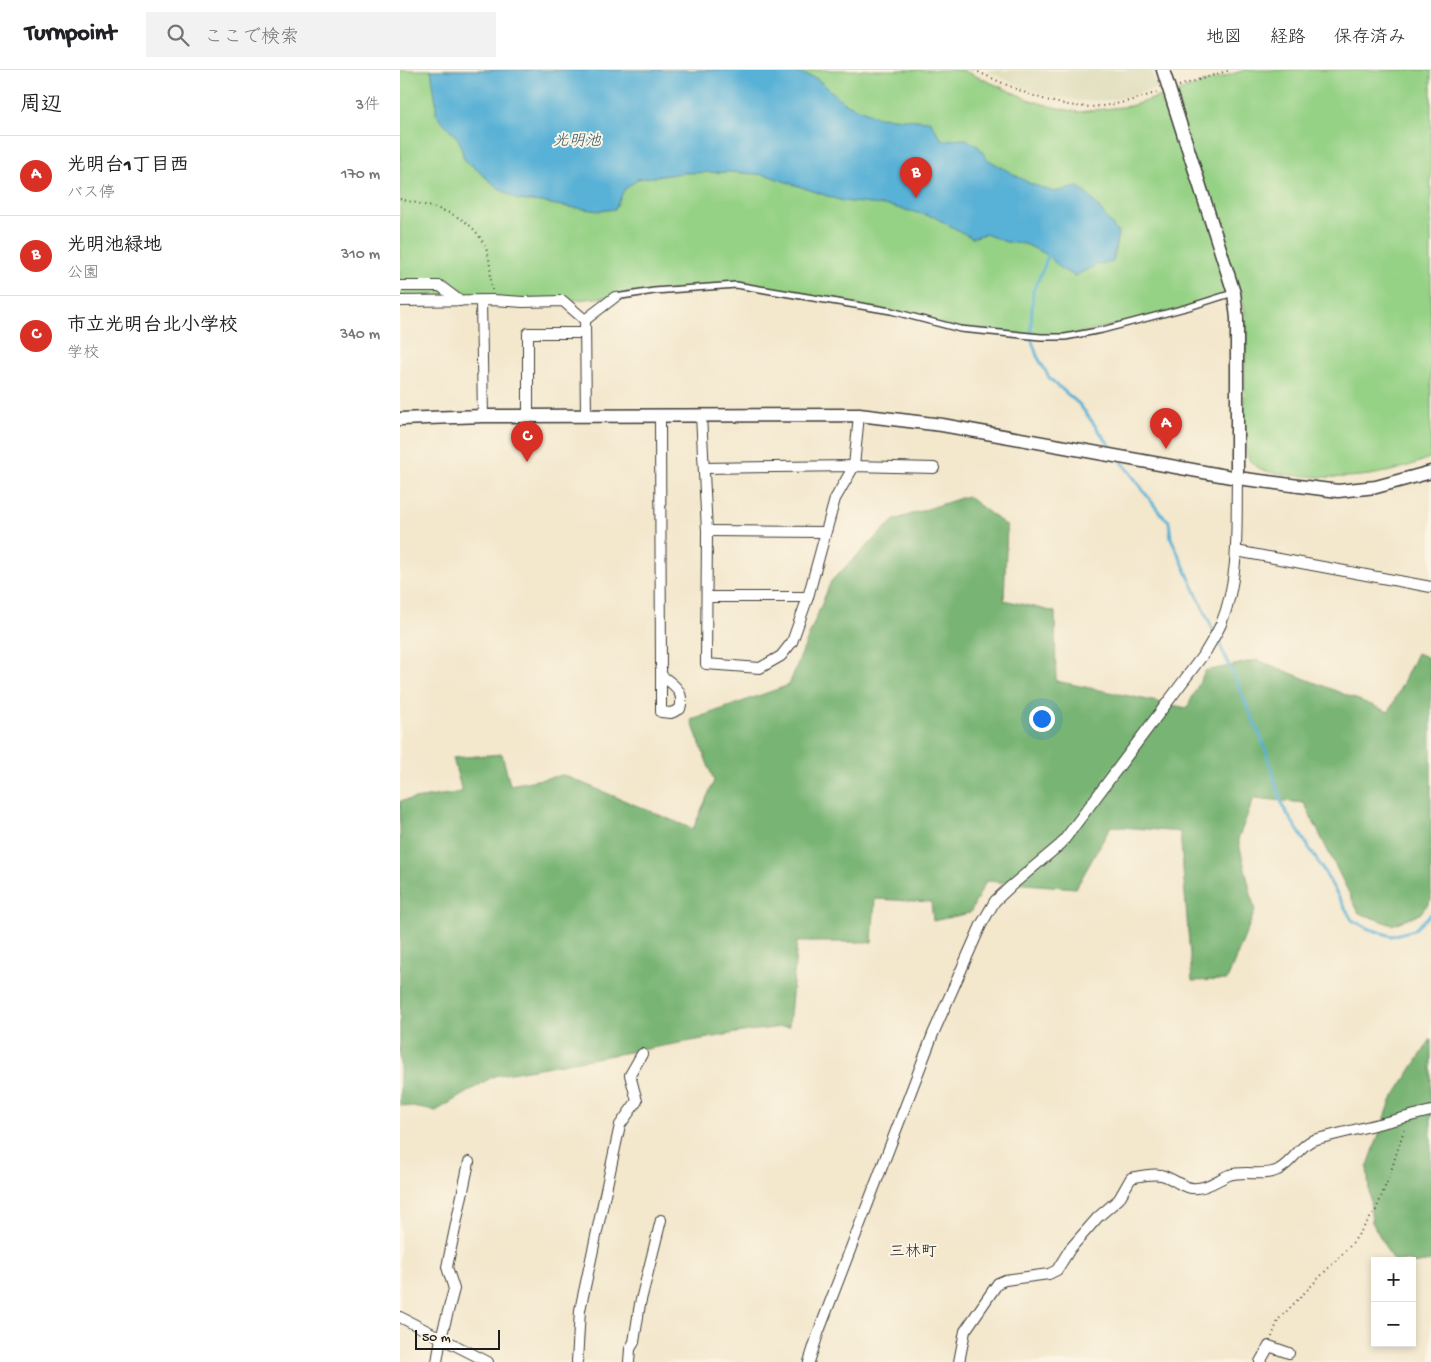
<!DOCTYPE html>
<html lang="ja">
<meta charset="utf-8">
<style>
body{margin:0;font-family:"Gochi Hand","Klee One",sans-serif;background:#f2f2f2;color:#202124}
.controls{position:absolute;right:15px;bottom:15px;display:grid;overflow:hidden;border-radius:0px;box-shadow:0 2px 8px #0003}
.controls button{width:45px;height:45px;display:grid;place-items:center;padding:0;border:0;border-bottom:1px solid #e0e0e0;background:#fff;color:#202124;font:25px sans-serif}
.scale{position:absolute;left:15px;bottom:12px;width:85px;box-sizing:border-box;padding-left:5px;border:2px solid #1c1c1c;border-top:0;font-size:14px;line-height:18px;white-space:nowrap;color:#1c1c1c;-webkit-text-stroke:4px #fcf5e5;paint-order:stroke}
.you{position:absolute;left:641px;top:648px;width:18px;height:18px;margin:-12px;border:4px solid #fff;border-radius:50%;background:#1a73e8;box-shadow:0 0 0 8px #1a73e833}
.badge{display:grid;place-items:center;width:32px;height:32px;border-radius:50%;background:#d93025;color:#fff;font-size:16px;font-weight:700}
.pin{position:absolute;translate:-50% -41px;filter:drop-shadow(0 1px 2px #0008)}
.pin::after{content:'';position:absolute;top:26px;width:18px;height:15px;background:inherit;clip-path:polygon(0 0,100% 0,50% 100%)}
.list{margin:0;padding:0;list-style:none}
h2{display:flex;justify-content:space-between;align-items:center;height:65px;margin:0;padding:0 20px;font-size:21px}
h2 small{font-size:16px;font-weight:400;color:#757577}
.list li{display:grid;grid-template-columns:32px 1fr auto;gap:15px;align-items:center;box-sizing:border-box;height:80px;padding:0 20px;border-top:1px solid #e0e0e0}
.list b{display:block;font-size:19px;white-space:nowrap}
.list p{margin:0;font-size:16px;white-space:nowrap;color:#757577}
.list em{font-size:16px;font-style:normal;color:#757577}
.icon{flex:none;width:28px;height:28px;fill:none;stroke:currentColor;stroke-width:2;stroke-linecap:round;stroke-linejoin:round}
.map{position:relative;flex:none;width:1031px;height:1292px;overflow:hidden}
header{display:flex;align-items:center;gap:30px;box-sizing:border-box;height:70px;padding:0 25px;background:#fff;border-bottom:1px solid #e0e0e0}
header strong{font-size:24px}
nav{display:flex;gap:28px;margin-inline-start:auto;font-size:18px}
.search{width:350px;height:45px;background:#f2f2f2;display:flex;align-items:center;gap:12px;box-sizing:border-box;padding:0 18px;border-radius:0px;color:#757577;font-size:19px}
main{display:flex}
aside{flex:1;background:#fff}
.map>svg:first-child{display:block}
.built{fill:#deddbb}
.green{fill:#96d286;stroke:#597751}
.forest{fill:#78b473;stroke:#4a6848}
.water{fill:#59b1d6;stroke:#3a6679}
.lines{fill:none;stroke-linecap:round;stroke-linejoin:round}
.stream{stroke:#59b1d6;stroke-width:3}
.service-casing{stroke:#3c3a36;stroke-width:8}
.minor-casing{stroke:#3c3a36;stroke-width:12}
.tertiary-casing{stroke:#3c3a36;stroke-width:15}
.path{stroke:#3c3a36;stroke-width:2;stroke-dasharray:1 4;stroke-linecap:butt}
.service{stroke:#fff;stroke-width:5}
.minor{stroke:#fff;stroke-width:10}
.tertiary{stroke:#fff;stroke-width:12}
.labels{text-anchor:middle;stroke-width:4;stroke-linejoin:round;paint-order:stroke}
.water-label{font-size:16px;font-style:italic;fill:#345866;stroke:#fcf5e5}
.neighbourhood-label{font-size:16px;fill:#1c1c1c;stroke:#fcf5e5}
</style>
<header>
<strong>Turnpoint</strong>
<div class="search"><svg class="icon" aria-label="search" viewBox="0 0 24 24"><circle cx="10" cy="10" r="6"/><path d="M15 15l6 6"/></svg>ここで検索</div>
<nav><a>地図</a><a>経路</a><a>保存済み</a></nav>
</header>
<main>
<aside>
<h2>周辺<small>3件</small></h2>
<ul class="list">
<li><span class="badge">A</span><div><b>光明台1丁目西</b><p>バス停</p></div><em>170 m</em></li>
<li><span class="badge">B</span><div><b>光明池緑地</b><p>公園</p></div><em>310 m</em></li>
<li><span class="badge">C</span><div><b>市立光明台北小学校</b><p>学校</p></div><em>340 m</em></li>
</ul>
</aside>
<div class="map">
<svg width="1031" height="1292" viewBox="0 0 1031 1292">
<rect width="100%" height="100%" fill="#fcf5e5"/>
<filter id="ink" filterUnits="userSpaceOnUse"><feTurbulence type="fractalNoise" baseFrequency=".02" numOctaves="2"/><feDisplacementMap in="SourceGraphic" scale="10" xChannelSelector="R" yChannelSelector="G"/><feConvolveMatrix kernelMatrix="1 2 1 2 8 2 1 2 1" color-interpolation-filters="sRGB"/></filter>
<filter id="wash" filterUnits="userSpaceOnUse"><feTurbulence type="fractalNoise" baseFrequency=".0096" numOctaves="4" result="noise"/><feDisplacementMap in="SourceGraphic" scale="20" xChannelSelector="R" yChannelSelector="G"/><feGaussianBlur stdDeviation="1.12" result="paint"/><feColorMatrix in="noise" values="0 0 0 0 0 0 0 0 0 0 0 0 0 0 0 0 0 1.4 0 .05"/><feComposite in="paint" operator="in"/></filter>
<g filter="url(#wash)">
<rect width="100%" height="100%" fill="#f3e7cc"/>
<polygon class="built" points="585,0 751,0 757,18 734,25 707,30 677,31 650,26 627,19"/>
<path class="green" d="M0,0H562L630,30L653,37L679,42L730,36L845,0H1031V387C993,405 949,410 908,406C892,405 860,405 850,391C839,376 847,278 846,254C846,242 843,231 840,220L789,237L665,267L560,259L491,241L336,215L163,231H0Z"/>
<g class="forest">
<polygon points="567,426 607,456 604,530 655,542 656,611 787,638 805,601 858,590 989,642 1017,583 1031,589 1031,830 1020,844 992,855 959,843 904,733 854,728 838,769 855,841 827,910 792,911 780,762 711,756 676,818 586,811 570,843 533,851 531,832 475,829 472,872 397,872 389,956 342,962 94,1006 36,1041 0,1035 0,731 62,722 53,688 102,684 110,715 163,705 293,759 314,711 291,650 389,615 431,511 494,450"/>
<polygon points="1031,969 1031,1191 1012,1194 1012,1191 993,1191 972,1152 967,1098 991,1031"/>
</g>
<polygon class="water" points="31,0 389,0 416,8 445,33 478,47 530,51 542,70 566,69 579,77 587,89 629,113 654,122 679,117 692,129 718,163 713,192 696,195 675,206 661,199 648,185 625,174 606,172 585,164 572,168 534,147 489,136 442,131 366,105 330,102 283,103 238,109 224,120 215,139 200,141 161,136 141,132 117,130 97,117 64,89 59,70 36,44 36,32"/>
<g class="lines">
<g class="stream">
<polyline points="649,182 644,197 633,221 631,259 632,271 637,286 650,309 679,334 714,381"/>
<polyline points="722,392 760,443 769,451 771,468 814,562"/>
<polyline points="817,568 863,672 883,737 922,798 952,850 967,858 991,866 1014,860 1031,844"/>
</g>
</g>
</g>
<g filter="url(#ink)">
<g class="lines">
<g class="service-casing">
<polyline id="service" points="215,227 254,221 336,215 491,241 560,259 641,267 665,267 702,260 789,237 833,223"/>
</g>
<g class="minor-casing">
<g id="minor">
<polyline points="0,216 40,216 60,231"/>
<polyline points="0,231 93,230 123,232 163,231 185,250 186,346"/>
<polyline points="81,231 83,346"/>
<polyline points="185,250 215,227"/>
<polyline points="301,345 307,461 306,594 360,598 381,586 392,572 408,527 435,429 454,396 459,345"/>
<polyline points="128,346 128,263 185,263"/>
<path d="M260,346L261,605C274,615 285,621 280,639L271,643L261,642V605"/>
<polyline points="304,398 454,396 534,398"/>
<polyline points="307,461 425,462"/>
<polyline points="836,481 1031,517"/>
<polyline points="307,527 408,527"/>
<polyline points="0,1247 88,1292"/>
<polyline points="37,1292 41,1268 54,1219 47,1197 69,1092"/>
<polyline points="177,1292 180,1240 220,1055 237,1031 230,1005 242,984"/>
<polyline points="229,1292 230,1279 234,1272 240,1234 261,1150"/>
<path d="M409,1292L419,1261L533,964L581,855L595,831L611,816L661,774L806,581C811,572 817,563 821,554C840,508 836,457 837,408"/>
<path d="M559,1292L565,1261L598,1213L605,1210L649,1204L657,1200L670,1179L698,1147L719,1129L731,1108C741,1106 751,1103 761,1105C774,1108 784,1120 797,1118C808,1118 819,1109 829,1105C845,1100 864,1107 878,1100C894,1091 899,1076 913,1070L1031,1041"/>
<polyline points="860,1292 869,1276 889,1283"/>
</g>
</g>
<g class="tertiary-casing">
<g id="tertiary">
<polyline points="763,0 834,223 837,248 837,408"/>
<polyline points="0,349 83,346 459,345 542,355 837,408 938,421 976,417 1031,402"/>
</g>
</g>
<g class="path">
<path d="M574,0C614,18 657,41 702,36C721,34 740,28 758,22"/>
<polyline points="779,16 830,0"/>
<path d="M0,129C35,138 72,142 87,181C91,192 90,208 92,220"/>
<polyline points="872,1267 878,1250 951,1175 976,1140 989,1107 1004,1060"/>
</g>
<use href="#service" class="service"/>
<use href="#minor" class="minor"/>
<use href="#tertiary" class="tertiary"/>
</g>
</g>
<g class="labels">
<g class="water-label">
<text x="177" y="75">光明池</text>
</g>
<g class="neighbourhood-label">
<text x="513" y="1186">三林町</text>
</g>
</g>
</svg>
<div class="controls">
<button>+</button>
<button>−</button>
</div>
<div class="scale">50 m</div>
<div class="you"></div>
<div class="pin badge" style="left:766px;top:379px">A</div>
<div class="pin badge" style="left:516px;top:128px">B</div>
<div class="pin badge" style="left:127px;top:392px">C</div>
</div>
</main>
